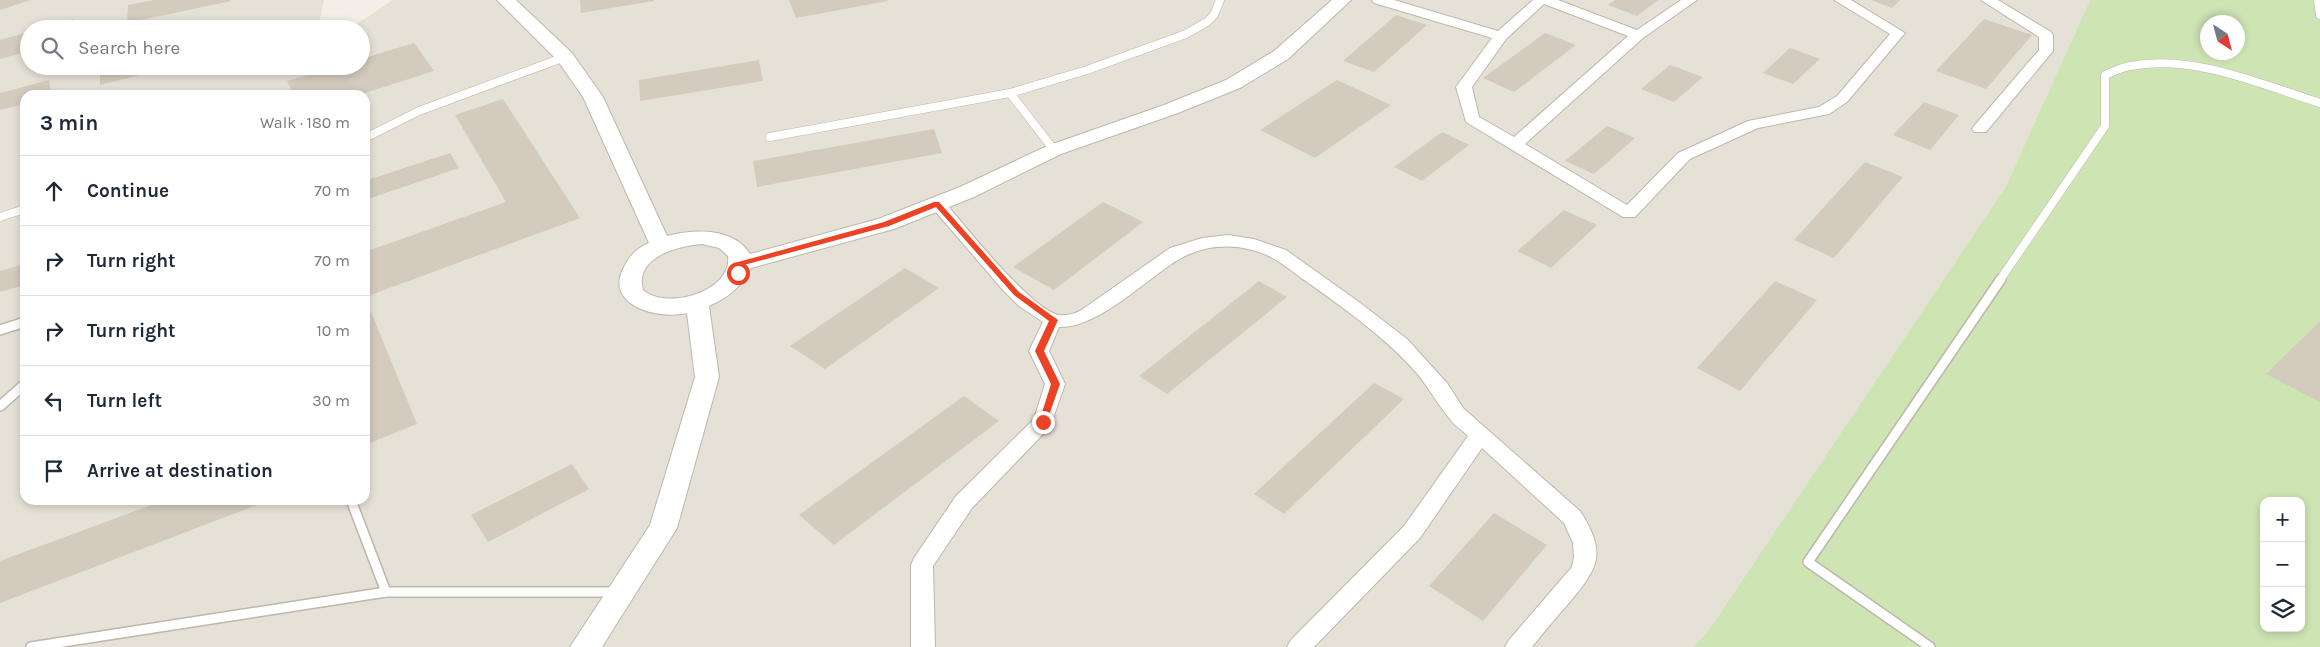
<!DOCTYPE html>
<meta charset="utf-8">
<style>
body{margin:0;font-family:Karla,sans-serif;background:#f6f6f7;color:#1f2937}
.controls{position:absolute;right:15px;bottom:15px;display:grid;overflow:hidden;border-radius:10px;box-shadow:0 2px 8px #0003}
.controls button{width:45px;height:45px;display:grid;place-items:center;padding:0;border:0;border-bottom:1px solid #e0e1e3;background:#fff;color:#1f2937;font:25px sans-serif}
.compass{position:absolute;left:2200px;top:15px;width:45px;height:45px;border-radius:50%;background:#fff;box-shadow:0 2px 8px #0003;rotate:144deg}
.stop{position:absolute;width:15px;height:15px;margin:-11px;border:4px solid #ec4325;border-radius:50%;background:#fff}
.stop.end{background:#ec4325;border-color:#fff;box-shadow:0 1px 5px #0008}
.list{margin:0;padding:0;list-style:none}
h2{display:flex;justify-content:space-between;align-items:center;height:65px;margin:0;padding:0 20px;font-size:21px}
h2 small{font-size:16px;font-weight:400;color:#747a83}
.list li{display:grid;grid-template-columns:32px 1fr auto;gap:15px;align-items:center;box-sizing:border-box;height:70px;padding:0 20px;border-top:1px solid #e0e1e3}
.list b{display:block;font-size:19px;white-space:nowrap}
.list em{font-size:16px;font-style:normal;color:#747a83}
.icon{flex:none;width:28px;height:28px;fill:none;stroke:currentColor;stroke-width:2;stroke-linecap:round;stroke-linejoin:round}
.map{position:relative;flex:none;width:2320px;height:647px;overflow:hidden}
.search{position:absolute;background:#fff;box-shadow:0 2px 8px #0003;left:20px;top:20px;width:350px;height:55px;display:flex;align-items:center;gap:12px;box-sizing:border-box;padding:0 18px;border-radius:28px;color:#747a83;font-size:19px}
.panel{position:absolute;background:#fff;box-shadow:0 2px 8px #0003;left:20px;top:90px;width:350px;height:415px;border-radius:15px}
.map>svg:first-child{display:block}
.residential{fill:#e6e1d6;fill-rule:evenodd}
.green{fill:#cee4b3;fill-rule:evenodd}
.building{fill:#d3cbbe}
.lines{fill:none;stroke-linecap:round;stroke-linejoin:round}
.service-far1-casing{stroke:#bdb7ab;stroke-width:9}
.service-casing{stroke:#bdb7ab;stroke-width:12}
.minor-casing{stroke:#bdb7ab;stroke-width:2}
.tertiary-casing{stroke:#bdb7ab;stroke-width:2}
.service-far1{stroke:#fff;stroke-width:8}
.service{stroke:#fff;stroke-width:9}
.minor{fill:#fff;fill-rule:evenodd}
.tertiary{fill:#fff;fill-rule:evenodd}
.route{fill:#ec4325}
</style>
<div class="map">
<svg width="2320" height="647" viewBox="0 0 2320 647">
<rect width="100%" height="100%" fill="#f3efe7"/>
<path class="residential" d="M0,0H324L318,29H29V66H361V29H349L393,0H2090L2006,186L1711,627L1694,647H0ZM25,95H365V500H25Z"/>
<path class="green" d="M2090,0H2320V647H1694L1711,627L2006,186ZM2208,22H2238V52H2208ZM2264,501H2301V628H2264Z"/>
<g class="building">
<polygon points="0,0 31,0 0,10"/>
<polygon points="154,0 230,0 231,1 127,23 128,5"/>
<polygon points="580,0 654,0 654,1 581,13"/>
<polygon points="789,0 887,0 888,1 796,18"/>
<polygon points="1615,0 1658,0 1637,16 1608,5"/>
<polygon points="1871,0 1900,0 1892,8"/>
<polygon points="1396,15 1427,25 1374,72 1343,61"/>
<polygon points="73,19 78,29 40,29 40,28"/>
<polygon points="1984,19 2032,35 1986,89 1936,71"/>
<polygon points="290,22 292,29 264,29 264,28"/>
<polygon points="29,32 29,51 0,59 0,40"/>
<polygon points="1545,33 1576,45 1514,92 1483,78"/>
<polygon points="414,43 434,71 359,95 294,95 287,81 337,66 361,66 361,59"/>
<polygon points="1790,48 1820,59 1793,84 1763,73"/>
<polygon points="759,60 763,81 640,101 639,80"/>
<polygon points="1670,65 1703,77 1674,102 1641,89"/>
<polygon points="106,66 171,66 172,67 100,85 100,68"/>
<polygon points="49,80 51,95 25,95 25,104 0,110 0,93"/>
<polygon points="1337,80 1391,105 1315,158 1260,130"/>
<polygon points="503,99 580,218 365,297 365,252 506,202 455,115"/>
<polygon points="1924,102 1959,115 1930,150 1893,135"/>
<polygon points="1607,126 1635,138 1594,174 1565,161"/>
<polygon points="934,129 942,153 757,187 753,161"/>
<polygon points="1442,132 1469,145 1422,181 1394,167"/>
<polygon points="450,153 459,168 365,200 365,181"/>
<polygon points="1865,162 1903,177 1834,258 1794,240"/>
<polygon points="1103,202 1143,222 1054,290 1013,267"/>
<polygon points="1564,210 1597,225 1551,268 1517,251"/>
<polygon points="25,264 25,285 0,292 0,271"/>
<polygon points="905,268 939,288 825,369 790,346"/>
<polygon points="1259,281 1287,297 1167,394 1139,376"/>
<polygon points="1775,281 1817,300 1740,391 1697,368"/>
<polygon points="371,312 417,424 365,445 365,314"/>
<polygon points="2320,321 2320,402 2266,374"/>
<polygon points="1374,383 1404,399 1284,514 1254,494"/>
<polygon points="964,396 999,421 834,545 799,515"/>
<polygon points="25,398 25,425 23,426 20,400"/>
<polygon points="572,464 589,489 488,542 471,515"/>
<polygon points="165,500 270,500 0,603 0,561"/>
<polygon points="1494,513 1547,545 1483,621 1429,586"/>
</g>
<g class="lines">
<g class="service-far1-casing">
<g id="service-far1">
<polyline points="2318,0 2320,15"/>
<polyline points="770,137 1010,93"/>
<polyline points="365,138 419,111 565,57"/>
<polyline points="1054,150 1010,93 1087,70 1186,34 1207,22 1214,15 1220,0"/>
<polyline points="0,217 25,209"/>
<path d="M2000,280L2105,126V75C2113,72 2122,67 2130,66C2194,54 2260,84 2320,103"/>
</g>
</g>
<g class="service-casing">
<g id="service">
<polyline points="0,330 25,322"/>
<polyline points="0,406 25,384"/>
<polyline points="351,500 386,592"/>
<polyline points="31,647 386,592 618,592"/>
<polyline points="1930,647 1808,562 2001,279"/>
</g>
</g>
<g class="minor-casing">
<g id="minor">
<path d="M1372,0H1394L1498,31L1533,0H1558L1637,30L1681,0H1697L1643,38L1525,144L1627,205L1678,153L1748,121L1819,107L1837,96L1890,34L1834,0H1851L1905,33L1847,102L1829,114L1758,128L1690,159L1635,217H1623L1466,122L1456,87L1492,38L1374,3ZM1544,4L1628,36L1514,137L1479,117L1472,87L1506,39Z"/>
<polygon points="1981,0 1998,0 2051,32 2053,35 2053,51 1986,132 1974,132 1972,129 1974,126 2039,50 2039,37"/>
<path d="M937,199L943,200C965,226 1029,307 1058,315C1065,316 1074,314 1080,311L1170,248L1202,238L1228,235L1254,239L1286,250L1359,302L1407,339L1447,383L1463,408L1580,511C1607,553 1599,567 1569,603C1556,617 1544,632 1532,647H1505L1509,640L1572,567L1574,557L1573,543L1564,523L1482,448L1420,538L1314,647H1287L1291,640L1404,526L1468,436C1462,430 1454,425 1449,418C1436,402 1427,384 1413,369C1382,335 1345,309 1307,282C1290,270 1274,255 1252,250C1223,242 1194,248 1170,265C1141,285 1094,329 1059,327L1049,351L1065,384L1050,427L972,508L933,566L935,647H911V565L914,558L956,496L1034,419L1045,384L1029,351L1043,322L1019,306L1003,290L929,204L931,200Z"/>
</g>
</g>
<g class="tertiary-casing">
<path id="tertiary" d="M497,0H516L572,53L603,97L667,236C694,229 733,227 750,254L878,219L960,187L1047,146L1164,105L1226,80L1274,51L1332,0H1351L1288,59L1240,88L1178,113L1061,154L974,197L894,229L751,268C741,287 728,298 709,306L719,377L677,528L602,647H570L650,525L695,377L687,313C659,320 603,306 624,267C629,256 637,248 649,243L583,97L558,61ZM702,244L719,248L728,256C733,291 667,311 643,290C634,257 678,246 702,244Z"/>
</g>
<use href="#service-far1" class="service-far1"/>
<use href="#service" class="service"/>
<use href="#minor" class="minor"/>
<use href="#tertiary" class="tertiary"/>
</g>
<polygon class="route" points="934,202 939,202 1019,292 1058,320 1044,351 1060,384 1046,424 1043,425 1039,422 1051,384 1035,351 1049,321 1014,295 936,207 889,226 744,265 741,275 734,273 738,262 884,222"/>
</svg>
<div class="controls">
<button>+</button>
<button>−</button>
<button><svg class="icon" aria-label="layers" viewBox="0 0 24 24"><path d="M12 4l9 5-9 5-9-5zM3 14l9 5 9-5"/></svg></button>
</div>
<svg class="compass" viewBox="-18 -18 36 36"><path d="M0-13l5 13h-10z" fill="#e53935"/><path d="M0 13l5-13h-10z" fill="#747a83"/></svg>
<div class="stop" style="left:738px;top:273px"></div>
<div class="stop end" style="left:1043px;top:422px"></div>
<div class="search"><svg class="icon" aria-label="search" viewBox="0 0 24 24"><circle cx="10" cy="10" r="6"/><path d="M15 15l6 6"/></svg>Search here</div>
<section class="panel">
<h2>3 min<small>Walk · 180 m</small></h2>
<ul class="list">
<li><svg class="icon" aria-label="ahead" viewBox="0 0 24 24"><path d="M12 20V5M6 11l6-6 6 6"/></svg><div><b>Continue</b></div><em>70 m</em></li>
<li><svg class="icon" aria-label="right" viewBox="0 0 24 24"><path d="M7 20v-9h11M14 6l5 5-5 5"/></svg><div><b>Turn right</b></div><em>70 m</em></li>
<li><svg class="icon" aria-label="right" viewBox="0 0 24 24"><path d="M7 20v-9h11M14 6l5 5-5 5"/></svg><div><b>Turn right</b></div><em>10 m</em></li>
<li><svg class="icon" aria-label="left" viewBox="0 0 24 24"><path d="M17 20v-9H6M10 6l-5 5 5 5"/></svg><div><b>Turn left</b></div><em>30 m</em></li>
<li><svg class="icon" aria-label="arrive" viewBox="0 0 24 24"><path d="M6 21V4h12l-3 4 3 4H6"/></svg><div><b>Arrive at destination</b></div></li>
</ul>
</section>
</div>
